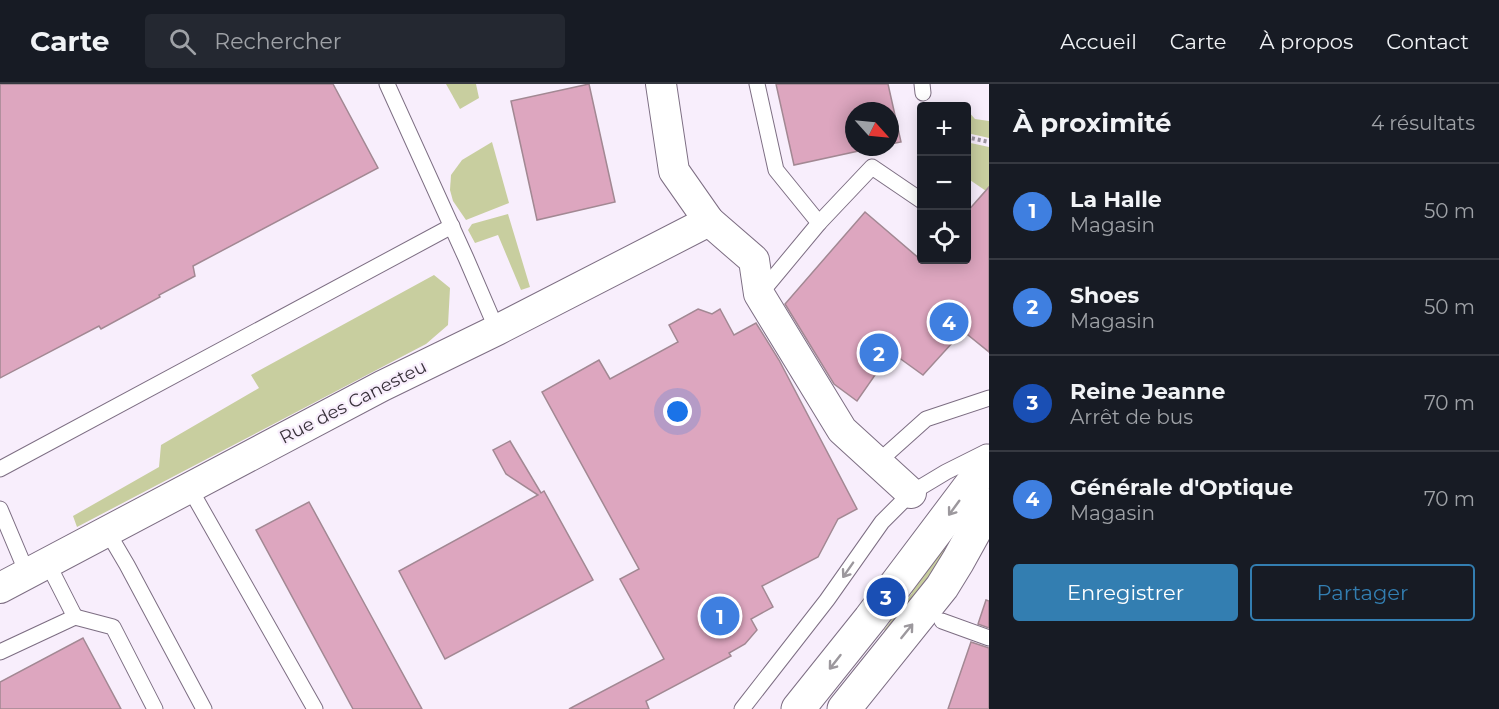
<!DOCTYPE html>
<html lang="fr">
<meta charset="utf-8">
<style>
body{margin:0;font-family:Montserrat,sans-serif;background:#242831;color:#f1f3f6}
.controls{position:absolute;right:18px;top:18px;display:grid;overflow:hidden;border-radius:6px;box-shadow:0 3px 15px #0003}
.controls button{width:54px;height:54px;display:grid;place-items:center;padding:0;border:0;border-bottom:2px solid #363941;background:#171b24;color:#f1f3f6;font:30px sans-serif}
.compass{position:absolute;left:845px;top:18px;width:54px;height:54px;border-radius:50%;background:#171b24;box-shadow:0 3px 15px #0003;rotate:117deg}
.you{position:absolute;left:678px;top:328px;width:21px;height:21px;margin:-15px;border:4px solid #fff;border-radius:50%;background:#1a73e8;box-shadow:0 0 0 9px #1a73e833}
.badge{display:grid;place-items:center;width:39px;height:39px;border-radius:50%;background:#337eb1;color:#fff;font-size:20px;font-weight:700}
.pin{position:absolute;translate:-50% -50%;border:3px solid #fff;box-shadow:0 2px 6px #0006}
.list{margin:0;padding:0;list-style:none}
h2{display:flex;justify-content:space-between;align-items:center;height:78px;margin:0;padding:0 24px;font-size:26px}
h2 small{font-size:20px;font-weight:400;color:#9ea1a6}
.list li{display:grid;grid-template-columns:39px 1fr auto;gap:18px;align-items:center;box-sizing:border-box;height:96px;padding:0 24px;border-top:2px solid #363941}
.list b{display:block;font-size:22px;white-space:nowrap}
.list p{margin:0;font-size:20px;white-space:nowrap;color:#9ea1a6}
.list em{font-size:20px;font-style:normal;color:#9ea1a6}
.actions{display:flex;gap:12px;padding:18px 24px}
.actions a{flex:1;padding:14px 0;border:2px solid #337eb1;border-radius:6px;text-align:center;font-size:21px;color:#337eb1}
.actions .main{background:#337eb1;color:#fff}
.icon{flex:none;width:33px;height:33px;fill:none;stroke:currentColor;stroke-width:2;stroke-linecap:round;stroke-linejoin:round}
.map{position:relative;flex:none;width:989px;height:625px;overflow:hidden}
header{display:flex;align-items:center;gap:36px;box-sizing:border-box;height:84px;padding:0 30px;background:#171b24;border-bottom:2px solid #363941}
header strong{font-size:28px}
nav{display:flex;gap:33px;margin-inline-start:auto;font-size:21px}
.search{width:420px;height:54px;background:#242831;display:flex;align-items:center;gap:15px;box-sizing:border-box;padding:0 21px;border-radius:6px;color:#9ea1a6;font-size:22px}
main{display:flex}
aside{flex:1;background:#171b24}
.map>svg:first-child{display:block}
.green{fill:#c8ce9f}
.building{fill:#dda6bf;stroke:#a28893;stroke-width:1.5}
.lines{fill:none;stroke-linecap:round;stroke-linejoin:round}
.service-casing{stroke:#7d6e83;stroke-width:17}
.minor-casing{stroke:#7d6e83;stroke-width:32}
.secondary-casing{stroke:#7d6e83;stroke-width:35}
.path{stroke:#9c949f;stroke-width:4;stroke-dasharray:3 3;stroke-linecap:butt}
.service{stroke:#fff;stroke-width:15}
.minor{stroke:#fff;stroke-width:30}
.secondary{stroke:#fff;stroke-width:33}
.oneway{stroke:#9c989d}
.labels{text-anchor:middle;stroke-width:4.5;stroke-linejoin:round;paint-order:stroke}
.street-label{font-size:18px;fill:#39323b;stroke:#f8eefc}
</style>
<header>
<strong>Carte</strong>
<div class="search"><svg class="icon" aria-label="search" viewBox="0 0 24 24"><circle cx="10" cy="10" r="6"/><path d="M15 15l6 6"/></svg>Rechercher</div>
<nav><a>Accueil</a><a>Carte</a><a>À propos</a><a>Contact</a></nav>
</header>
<main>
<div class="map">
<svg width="989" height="625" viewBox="0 0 989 625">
<rect width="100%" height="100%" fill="#f8eefc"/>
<g class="green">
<polygon points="446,0 476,0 479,14 460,25"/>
<polygon points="967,26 975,35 989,37 989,54 967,49"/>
<polygon points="492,58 509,119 466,136 453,117 450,106 451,91 462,76"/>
<polygon points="966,58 989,63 989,109 967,94"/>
<polygon points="508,130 530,203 521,206 498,151 475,159 468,146 472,140"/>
<polygon points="434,191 450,204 448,241 426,260 77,443 73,432 159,383 161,361 259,304 251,291"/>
<polygon points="989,397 989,405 892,552 884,546 912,509 908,497"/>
</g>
<g class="building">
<polygon points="0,0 333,0 378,84 193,182 195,192 159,211 160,213 101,245 99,242 0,294"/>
<polygon points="589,0 615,118 537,136 511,17"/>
<polygon points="776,0 888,0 901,58 890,60 890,27 854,27 854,63 877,63 794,81"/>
<polygon points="989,103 989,268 963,247 923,291 891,268 857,317 834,300 785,220 865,128 921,176 966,176 966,129"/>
<polygon points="698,225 712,230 720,225 734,251 756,239 779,276 857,425 838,435 818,473 762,502 773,523 751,535 757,546 745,560 729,569 731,572 646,617 649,625 569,625 664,575 620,495 639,485 542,308 599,276 610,295 678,258 669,241"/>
<polygon points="510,357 541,409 544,407 593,496 445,575 399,487 538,411 506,390 493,366"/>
<polygon points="309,418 369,528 422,625 353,625 256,446"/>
<polygon points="986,516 989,517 989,544 978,540"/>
<polygon points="83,554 121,625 0,625 0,598"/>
<polygon points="971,558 989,564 989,625 948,625"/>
</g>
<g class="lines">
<g class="service-casing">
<g id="service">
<polyline points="387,0 466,174 497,246"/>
<polyline points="757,0 776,86 819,139 760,210"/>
<polyline points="922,0 923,9"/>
<polyline points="819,139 872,83 922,117"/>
<polyline points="878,378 926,335 989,314"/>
<polyline points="0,385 452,142"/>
<polyline points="189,403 315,625"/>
<polyline points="0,425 27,489"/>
<polyline points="107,447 127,481 204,625"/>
<polyline points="47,478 75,533"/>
<polyline points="942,537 989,554"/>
<polyline points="0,568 75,533 113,543 155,625"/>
<polyline points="742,625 827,516 882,438 911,409 946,388 986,368"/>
</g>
</g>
<g class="minor-casing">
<g id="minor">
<polyline points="661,0 674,87 709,137 754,176 759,210 842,346 911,409"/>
<polyline points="0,504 382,302 497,246 709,137"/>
</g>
</g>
<g class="secondary-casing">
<g id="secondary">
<polyline points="798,625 870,535 989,377"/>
<polyline points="844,625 942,503 958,477 989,421"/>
</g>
</g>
<polyline class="path" points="966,53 989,58"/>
<use href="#service" class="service"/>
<use href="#minor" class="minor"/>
<use href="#secondary" class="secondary"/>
</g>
<defs><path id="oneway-shaft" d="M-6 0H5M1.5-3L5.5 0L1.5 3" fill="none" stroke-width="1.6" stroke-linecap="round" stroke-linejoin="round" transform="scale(1.5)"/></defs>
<g class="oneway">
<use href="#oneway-shaft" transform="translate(954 424) rotate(126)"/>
<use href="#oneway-shaft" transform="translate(848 486) rotate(125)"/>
<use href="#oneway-shaft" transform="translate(907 547) rotate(-51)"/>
<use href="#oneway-shaft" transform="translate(835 578) rotate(128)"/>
</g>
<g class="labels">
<g class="street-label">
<text transform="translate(353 318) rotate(-27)" y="6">Rue des Canesteu</text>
</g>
</g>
</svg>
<div class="controls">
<button>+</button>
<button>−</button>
<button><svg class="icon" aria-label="locate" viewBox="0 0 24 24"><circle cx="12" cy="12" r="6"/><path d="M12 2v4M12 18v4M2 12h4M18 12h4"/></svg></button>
</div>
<svg class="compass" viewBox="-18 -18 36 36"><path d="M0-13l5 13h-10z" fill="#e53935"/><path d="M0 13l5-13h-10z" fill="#9ea1a6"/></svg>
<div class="you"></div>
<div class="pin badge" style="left:720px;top:532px;background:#3f7fe0">1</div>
<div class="pin badge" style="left:879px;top:269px;background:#3f7fe0">2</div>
<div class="pin badge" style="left:886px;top:513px;background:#1a4fb4">3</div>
<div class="pin badge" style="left:949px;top:238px;background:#3f7fe0">4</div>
</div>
<aside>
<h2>À proximité<small>4 résultats</small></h2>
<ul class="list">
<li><span class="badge" style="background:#3f7fe0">1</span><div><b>La Halle</b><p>Magasin</p></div><em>50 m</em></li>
<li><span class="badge" style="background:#3f7fe0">2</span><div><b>Shoes</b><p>Magasin</p></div><em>50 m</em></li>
<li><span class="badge" style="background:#1a4fb4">3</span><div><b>Reine Jeanne</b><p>Arrêt de bus</p></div><em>70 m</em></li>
<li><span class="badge" style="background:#3f7fe0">4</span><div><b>Générale d'Optique</b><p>Magasin</p></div><em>70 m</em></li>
</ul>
<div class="actions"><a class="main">Enregistrer</a><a>Partager</a></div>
</aside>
</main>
